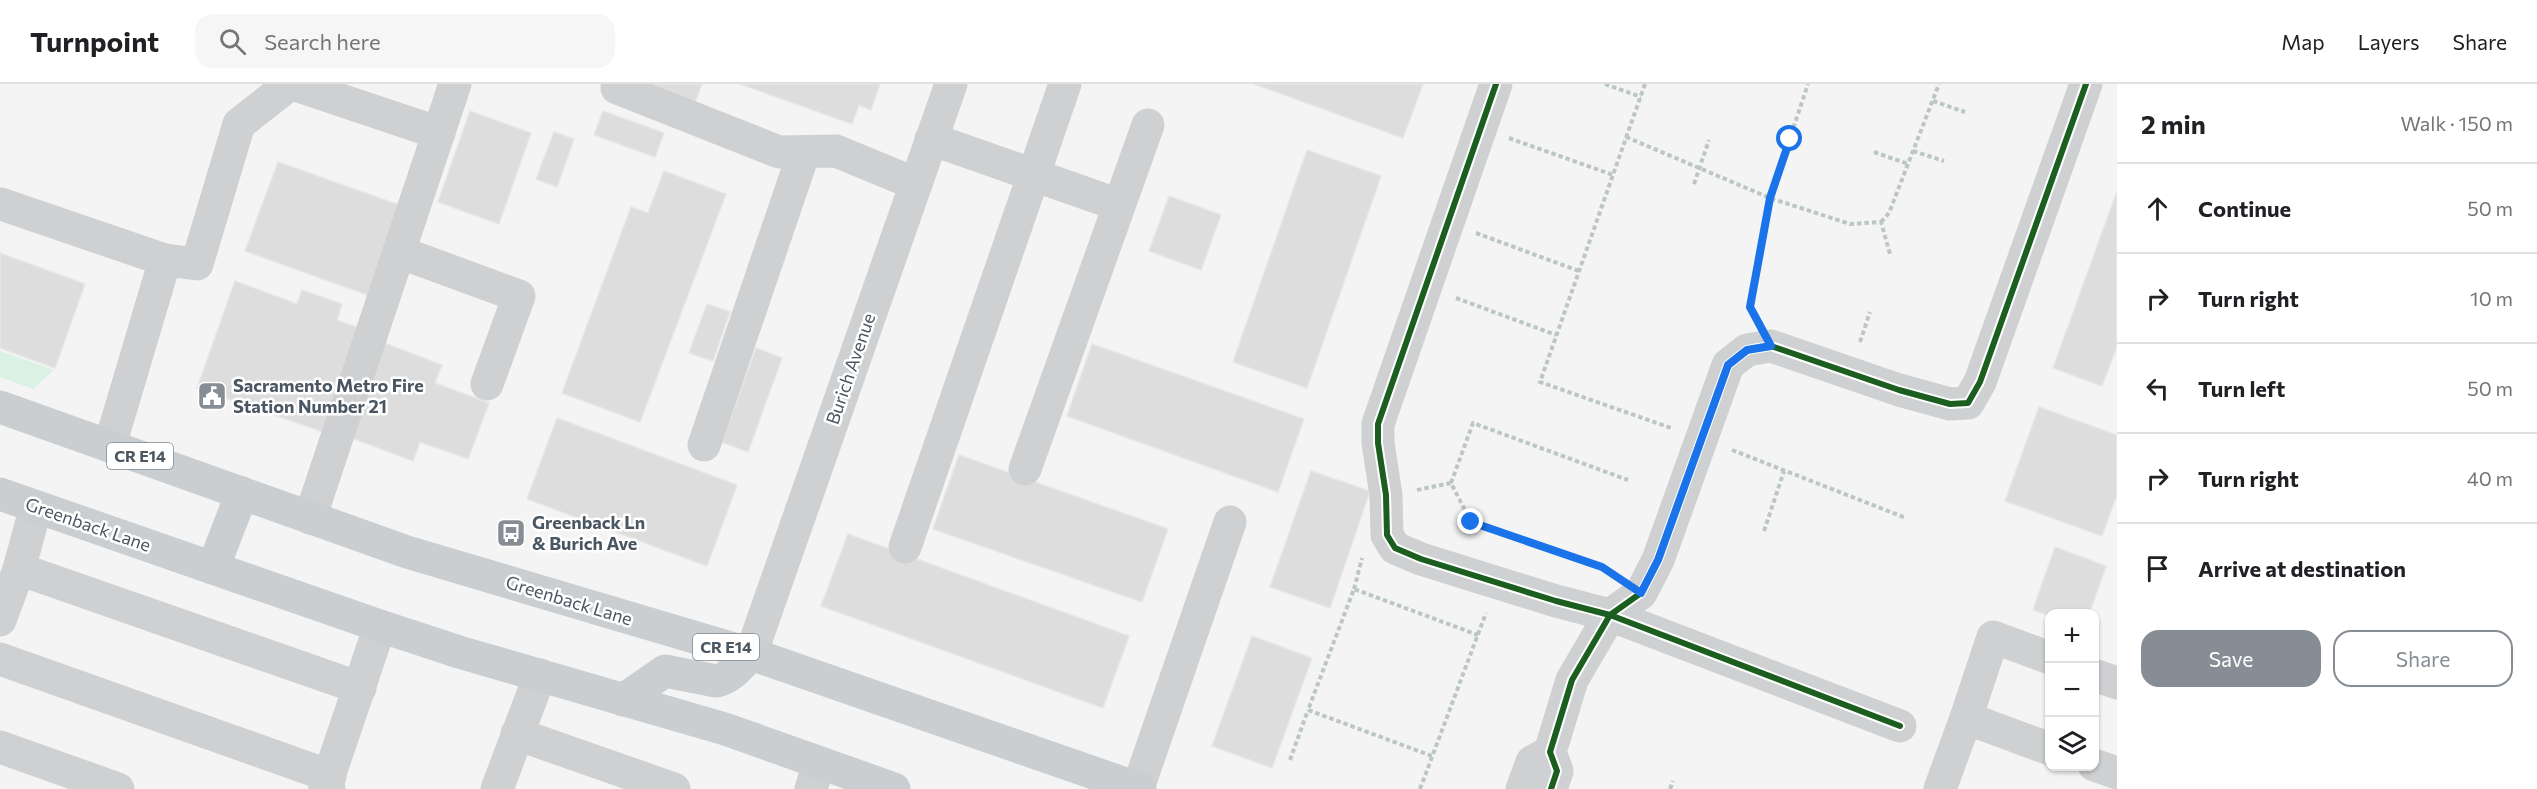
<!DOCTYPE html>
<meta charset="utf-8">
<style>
body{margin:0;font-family:Commissioner,sans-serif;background:#f6f6f6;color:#202124}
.controls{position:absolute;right:18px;bottom:18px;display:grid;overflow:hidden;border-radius:12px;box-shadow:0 2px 4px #0004}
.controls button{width:54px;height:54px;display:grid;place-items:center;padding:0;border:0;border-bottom:2px solid #e0e0e0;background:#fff;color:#202124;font:30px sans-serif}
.stop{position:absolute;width:18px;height:18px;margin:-14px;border:4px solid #1a73e8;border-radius:50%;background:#fff}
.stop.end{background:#1a73e8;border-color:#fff;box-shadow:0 2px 6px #0008}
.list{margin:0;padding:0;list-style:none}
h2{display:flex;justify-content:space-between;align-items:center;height:78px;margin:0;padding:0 24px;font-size:26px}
h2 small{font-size:20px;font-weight:400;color:#757577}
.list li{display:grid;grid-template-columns:39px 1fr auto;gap:18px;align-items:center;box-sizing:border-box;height:90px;padding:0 24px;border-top:2px solid #e0e0e0}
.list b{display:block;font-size:22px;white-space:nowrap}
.list em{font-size:20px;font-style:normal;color:#757577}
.actions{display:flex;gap:12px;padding:18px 24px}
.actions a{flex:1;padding:14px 0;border:2px solid #868d94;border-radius:18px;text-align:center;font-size:21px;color:#868d94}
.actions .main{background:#868d94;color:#fff}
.icon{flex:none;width:33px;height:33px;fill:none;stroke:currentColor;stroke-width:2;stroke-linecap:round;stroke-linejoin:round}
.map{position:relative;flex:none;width:2117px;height:705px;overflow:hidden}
header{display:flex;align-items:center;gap:36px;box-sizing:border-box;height:84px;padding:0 30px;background:#fff;border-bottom:2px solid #e0e0e0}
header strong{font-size:28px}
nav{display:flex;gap:33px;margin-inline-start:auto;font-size:21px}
.search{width:420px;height:54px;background:#f6f6f6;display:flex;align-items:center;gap:15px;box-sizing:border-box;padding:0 21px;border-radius:18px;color:#757577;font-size:22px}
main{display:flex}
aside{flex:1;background:#fff}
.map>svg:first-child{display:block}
.green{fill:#d9f2e3}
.building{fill:#ddddde;stroke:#e5e6e7;stroke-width:1.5}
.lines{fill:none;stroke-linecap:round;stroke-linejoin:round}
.path{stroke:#bcc7c4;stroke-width:4;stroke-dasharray:4.5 3;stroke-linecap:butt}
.minor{stroke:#ced0d2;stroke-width:33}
.major{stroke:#caced1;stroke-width:33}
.cycleway-casing{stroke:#fff;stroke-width:10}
.cycleway{stroke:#1b5e20;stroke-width:6}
.route{stroke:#1a73e8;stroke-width:8}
.labels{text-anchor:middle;stroke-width:5;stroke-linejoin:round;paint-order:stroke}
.shield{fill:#fff;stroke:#808990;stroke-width:1.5}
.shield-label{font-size:16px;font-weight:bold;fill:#4a5661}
.street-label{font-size:18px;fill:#4a5661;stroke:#fff}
.poi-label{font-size:18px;font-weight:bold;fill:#4a5661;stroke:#fff;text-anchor:start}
</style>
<header>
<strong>Turnpoint</strong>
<div class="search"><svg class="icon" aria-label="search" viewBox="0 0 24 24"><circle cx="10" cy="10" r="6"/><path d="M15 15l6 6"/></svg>Search here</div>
<nav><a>Map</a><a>Layers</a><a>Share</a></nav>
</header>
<main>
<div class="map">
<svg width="2117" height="705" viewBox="0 0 2117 705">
<rect width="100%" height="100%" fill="#f4f4f4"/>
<polygon class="green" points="0,267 54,286 33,305 0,293"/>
<g class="building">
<polygon points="649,0 702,0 695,19"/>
<polygon points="740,0 880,0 871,26 859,21 852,40"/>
<polygon points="1254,0 1423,0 1403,54"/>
<polygon points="470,27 531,49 499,140 438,118"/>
<polygon points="603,27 664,49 655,73 594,51"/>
<polygon points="554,48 574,55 557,103 536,95"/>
<polygon points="1307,66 1381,92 1307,304 1233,278"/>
<polygon points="278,78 405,123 373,213 245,167"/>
<polygon points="664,87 726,110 640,338 562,309 631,123 648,129"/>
<polygon points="2117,107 2117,262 2102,302 2053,284"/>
<polygon points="1169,112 1221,131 1201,186 1149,167"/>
<polygon points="0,169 85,200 55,284 0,264"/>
<polygon points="235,197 297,220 302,206 342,220 337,236 359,244 323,348 197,304"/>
<polygon points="707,220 730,228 713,277 689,269"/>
<polygon points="384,259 442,281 435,299 489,319 468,375 420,358 413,377 349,353"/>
<polygon points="1092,260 1304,335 1278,408 1067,332"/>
<polygon points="756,264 782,274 748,368 722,358"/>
<polygon points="2039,323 2117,351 2117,411 2102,452 2005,417"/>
<polygon points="557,334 737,401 707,482 527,415"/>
<polygon points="959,371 1168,445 1142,518 933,445"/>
<polygon points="1311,387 1370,407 1330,524 1270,503"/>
<polygon points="848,450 1129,552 1103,624 821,522"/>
<polygon points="2055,463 2106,482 2089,530 2050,530 2050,532 2033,526"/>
<polygon points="1252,552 1312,574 1272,684 1212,662"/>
</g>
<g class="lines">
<g class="path">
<polyline points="1605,0 1641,13"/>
<polyline points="1645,0 1540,298 1671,344"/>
<polyline points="1933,17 1965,28"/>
<polyline points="1626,53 1770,114 1850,140 1881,138 1890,170"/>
<polyline points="1509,54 1613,91"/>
<polyline points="1913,67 1944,77"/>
<polyline points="1874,68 1908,80"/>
<polyline points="1694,100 1709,56"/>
<polyline points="1881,138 1889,129 1939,0"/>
<polyline points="1476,149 1579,187"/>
<polyline points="1456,214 1556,251"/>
<polyline points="1755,232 1750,223 1770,114 1808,0"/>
<polyline points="1860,258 1870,228"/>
<polyline points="1732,366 1906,434"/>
<polyline points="1451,399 1473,339 1628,396"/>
<polyline points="1417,406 1451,399 1471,438 1602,483 1613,490"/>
<polyline points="1764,447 1784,387"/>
<polyline points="1354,505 1362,474"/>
<polyline points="1432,672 1308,626 1354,505 1478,551"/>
<polyline points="1290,676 1308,626"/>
<polyline points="1420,705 1486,529"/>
<polyline points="1670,705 1673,697"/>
</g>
<g class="minor">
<polyline points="293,0 439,49"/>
<polyline points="619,0 617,4 779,68 836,67 916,100"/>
<polyline points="1496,0 1378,340 1378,359 1386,411 1387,451 1395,464 1421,475 1556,517 1610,531 1900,642"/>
<polyline points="931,55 1119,121"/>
<polyline points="1,120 165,176 110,361"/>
<polyline points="399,168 519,212 487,300"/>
<polyline points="165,176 197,180 239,40 290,0"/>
<polyline points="704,361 804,68"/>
<polyline points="1025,385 1148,41"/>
<polyline points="310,434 455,0"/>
<polyline points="905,463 1065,0"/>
<polyline points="19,485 36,423"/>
<polyline points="0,536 19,485 360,604"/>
<polyline points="751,570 951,0"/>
<polyline points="2050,574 1993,553 1966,634 2050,665"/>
<polyline points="0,575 330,692"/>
<polyline points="2094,591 2117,599"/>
<polyline points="517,650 674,705"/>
<polyline points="0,663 118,705"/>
<polyline points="2094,681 2117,689"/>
<polyline points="1138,704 1230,438"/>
<polyline points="329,705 325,704 380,542"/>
<polyline points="497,705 540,591"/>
<polyline points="811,705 819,679"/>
<polyline points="1522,705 1532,678 1550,668"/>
<polyline points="1551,705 1557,687 1550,668 1572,596 1610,531 1641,509 1658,476 1728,281 1747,266 1771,262 1899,306 1950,320 1968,319 1980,298 2086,0"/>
<polyline points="1940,705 1966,634"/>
</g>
<g class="major">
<polyline points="0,323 407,468 751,570 1140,705"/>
<polyline points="0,410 380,542 459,568 725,645 894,705"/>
<polyline points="213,484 242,409"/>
<path d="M623,616L665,587L716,597C731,594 741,581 751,570"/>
</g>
<g class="cycleway-casing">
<g id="cycleway">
<polyline points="1496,0 1378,340 1378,359 1386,411 1387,451 1395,464 1421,475 1556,517 1610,531 1900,642"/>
<polyline points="1551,705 1557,687 1550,668 1572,596 1610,531 1641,509 1658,476 1728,281 1747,266 1771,262 1899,306 1950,320 1968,319 1980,298 2086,0"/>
</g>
</g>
<use href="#cycleway" class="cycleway"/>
</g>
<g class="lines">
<polyline class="route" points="1471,438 1602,483 1641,509 1658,476 1728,281 1747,266 1771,262 1750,223 1770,114 1790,55"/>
</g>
<defs>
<g id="civic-square" transform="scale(1.5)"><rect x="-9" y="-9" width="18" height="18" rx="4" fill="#868d94" stroke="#fff"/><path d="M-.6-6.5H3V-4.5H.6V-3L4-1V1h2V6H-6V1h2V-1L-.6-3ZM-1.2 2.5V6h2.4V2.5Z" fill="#fff"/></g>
<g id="bus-square" transform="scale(1.5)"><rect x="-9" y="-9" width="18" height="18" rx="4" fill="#868d94" stroke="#fff"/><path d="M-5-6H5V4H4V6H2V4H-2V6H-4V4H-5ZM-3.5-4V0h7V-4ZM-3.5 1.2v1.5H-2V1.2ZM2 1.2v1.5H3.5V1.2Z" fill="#fff"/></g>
</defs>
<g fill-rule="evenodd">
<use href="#civic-square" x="212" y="312"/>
<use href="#bus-square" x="511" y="449"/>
</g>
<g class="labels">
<g class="shield">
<rect x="107" y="359" width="66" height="26" rx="4.5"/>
<rect x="693" y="550" width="66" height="26" rx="4.5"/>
</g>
<g class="shield-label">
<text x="140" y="378">CR E14</text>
<text x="726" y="569">CR E14</text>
</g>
<g class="street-label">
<text transform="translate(851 285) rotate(-71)" y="6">Burich Avenue</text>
<text transform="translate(88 441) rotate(19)" y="6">Greenback Lane</text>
<text transform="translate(569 517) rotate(17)" y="6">Greenback Lane</text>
</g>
<g class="poi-label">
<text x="233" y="308">Sacramento Metro Fire<tspan x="233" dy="21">Station Number 21</tspan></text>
<text x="532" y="445">Greenback Ln<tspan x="532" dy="21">&amp; Burich Ave</tspan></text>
</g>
</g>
</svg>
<div class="controls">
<button>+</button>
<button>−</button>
<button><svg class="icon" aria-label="layers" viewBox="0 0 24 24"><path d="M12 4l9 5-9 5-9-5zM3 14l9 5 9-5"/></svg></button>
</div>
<div class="stop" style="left:1790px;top:55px"></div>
<div class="stop end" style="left:1471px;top:438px"></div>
</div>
<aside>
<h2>2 min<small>Walk · 150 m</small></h2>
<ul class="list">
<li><svg class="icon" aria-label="ahead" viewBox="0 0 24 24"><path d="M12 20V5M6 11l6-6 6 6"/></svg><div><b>Continue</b></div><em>50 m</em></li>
<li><svg class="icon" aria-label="right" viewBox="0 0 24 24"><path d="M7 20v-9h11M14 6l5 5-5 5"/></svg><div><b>Turn right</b></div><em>10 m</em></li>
<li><svg class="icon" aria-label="left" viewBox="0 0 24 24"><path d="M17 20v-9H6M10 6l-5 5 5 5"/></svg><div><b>Turn left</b></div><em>50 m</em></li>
<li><svg class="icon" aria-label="right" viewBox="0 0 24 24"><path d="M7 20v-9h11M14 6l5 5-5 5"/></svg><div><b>Turn right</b></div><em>40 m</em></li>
<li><svg class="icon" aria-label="arrive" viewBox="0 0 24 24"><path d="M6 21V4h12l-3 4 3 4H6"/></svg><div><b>Arrive at destination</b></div></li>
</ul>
<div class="actions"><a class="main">Save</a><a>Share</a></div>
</aside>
</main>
